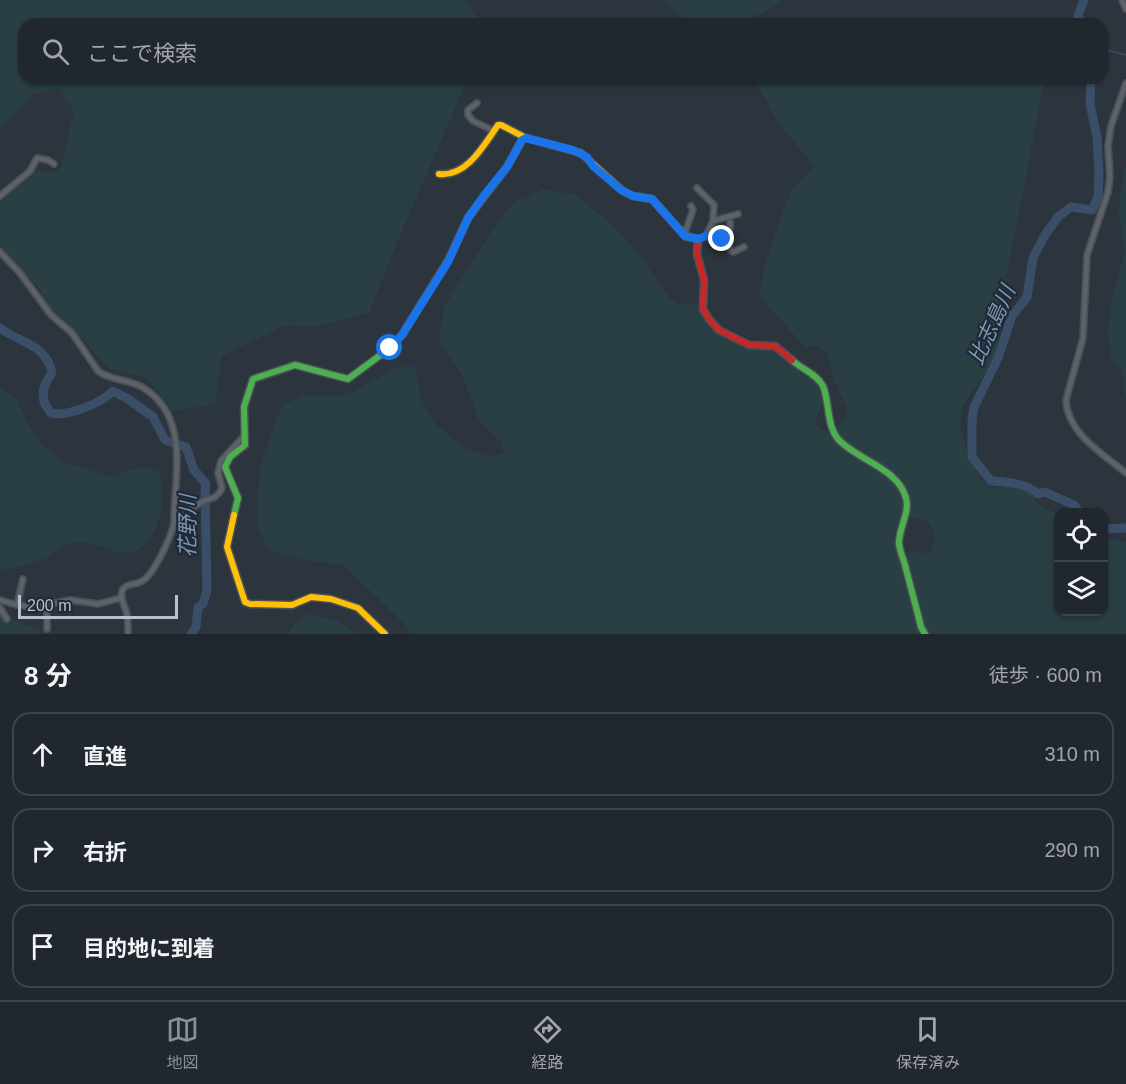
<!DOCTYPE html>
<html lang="ja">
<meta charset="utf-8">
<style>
body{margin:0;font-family:Arial,"Noto Sans JP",sans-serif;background:#292f36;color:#f1f3f6}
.controls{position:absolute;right:18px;bottom:18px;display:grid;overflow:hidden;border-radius:12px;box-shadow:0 2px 4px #0004}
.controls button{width:54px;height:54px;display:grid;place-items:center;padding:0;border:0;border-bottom:2px solid #3e444a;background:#21272e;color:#f1f3f6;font:30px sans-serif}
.scale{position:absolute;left:18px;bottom:15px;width:160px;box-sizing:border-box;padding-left:6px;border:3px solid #b7c0cc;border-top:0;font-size:16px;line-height:21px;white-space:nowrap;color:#b7c0cc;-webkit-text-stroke:4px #1f2a38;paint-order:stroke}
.stop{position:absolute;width:18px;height:18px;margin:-14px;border:4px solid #1a73e8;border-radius:50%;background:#fff}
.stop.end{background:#1a73e8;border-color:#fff;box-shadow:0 2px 6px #0008}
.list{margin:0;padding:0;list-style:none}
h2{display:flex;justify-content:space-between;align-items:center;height:78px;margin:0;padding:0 24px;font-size:26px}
h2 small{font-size:20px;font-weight:400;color:#a2a5aa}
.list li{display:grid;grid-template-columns:39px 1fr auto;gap:18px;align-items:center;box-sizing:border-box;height:84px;margin:0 12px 12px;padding:0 12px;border:2px solid #3e444a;border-radius:18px}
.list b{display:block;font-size:22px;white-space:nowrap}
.list em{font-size:20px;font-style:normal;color:#a2a5aa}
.icon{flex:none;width:33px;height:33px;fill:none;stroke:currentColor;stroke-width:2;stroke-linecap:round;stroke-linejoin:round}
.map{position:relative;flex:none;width:1126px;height:634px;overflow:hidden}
.search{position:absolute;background:#21272e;box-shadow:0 2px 4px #0004;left:18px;right:18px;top:18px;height:66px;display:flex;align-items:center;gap:15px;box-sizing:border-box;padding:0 21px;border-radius:18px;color:#a2a5aa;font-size:22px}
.sheet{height:366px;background:#21272e}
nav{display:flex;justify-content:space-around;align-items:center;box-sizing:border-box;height:84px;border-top:2px solid #3e444a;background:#21272e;font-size:16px;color:#a2a5aa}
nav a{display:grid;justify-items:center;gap:3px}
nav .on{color:#868f9a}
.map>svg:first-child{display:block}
.green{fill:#293f43}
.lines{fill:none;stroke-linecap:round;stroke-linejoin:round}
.stream{stroke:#3a4e68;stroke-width:1.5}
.river{stroke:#3a4e68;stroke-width:9}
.street-casing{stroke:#4b5057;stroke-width:8}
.fast-casing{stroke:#4b5057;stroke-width:9}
.slow-casing{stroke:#4b5057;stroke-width:9}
.jam-casing{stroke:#4b5057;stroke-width:9}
.street{stroke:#5d6269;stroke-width:4.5}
.fast{stroke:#4caf50;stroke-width:6}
.slow{stroke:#ffc107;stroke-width:6}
.jam{stroke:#c62828;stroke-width:6}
.route{stroke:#1a73e8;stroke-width:8}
.labels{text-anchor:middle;stroke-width:4.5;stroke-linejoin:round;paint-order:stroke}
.water-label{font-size:21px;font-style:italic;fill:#7e97b4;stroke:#1f2a38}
</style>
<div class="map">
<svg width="1126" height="634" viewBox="0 0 1126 634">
<rect width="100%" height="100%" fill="#2c343d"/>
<g class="green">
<polygon points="0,0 465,0 481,24 24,24 24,78 468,78 398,240 369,313 316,327 286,325 222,356 215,404 172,411 147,378 108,368 74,330 54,315 36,284 0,248 0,202 18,181 38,170 55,173 61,166 74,111 58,88 34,94 0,130"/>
<path d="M662,0H783C766,15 726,29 703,24C687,20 673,11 662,0Z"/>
<path d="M759,78H1045L1005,284L997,355L962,408L960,427L968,457L981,479L992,488L1004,486L1011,480C1031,482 1027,493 1040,505C1045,509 1053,511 1058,514V612H1104V538L1126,542V634H928L921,621L905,556L908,552C916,550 923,555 931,552L935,536L928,521L910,517C907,503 910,495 900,481L840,438L835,428L844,420L847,408L834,381L826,351L815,345L805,347L759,296L765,264L784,208L792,190L815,167L777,121L757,84Z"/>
<polygon points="1126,162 1126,401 1122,372 1111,357 1108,334 1112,298 1125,252 1118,211"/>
<path d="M544,189L576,195L612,225L640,255L666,294L676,303L682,305L698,302L703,315L717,333L743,346L777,350L800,372L816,382L824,399L815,424C820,428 827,431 831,435C835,440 838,445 843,449C874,474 928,483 893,534L921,634H410L409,629L344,565L297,559L268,550L258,529V495L261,461L282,406L303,395L327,397L347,395L398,367H416L420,397L435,424L463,447L489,457L504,453L501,442L478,419L463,377L438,337L445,305L498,221L514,202Z"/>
<path d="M0,387L17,400L27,422L41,445L67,464L112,476L136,468H151L159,471C160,479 162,486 162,494C163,517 151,555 123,553C104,551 96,540 74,543C65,544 57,552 49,556C33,563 17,567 0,570Z"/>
<polygon points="307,614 340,622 357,634 288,634 296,621"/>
<polygon points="0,615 49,634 0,634"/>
</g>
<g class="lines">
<polyline class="stream" points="1102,51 1111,51 1126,55"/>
<g class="river">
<polyline points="1082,24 1078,16 1084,0"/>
<path d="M0,328C19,343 46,343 52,373C42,386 39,400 51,413C67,417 102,403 113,391L128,399L153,417L165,440L186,447L194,470L206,484L205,492L207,590L203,604L198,607L196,627L191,634"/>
<path d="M1079,512L1074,505L1045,492L1038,494C1026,483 1007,482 991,481L972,457V419L974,407L998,358L1012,316L1027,297L1033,258L1045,235L1058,217L1071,207L1092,210L1098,197L1099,172L1097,137L1090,104L1091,78"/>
<polyline points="1104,529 1126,528"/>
</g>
<g class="street-casing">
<g id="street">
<polyline points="1122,0 1126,9"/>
<path d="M1126,83L1111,126L1108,146L1110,176L1108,192L1087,255L1083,338L1066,400C1067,433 1103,454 1126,473"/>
<polyline points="477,103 468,110 468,115 473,121 494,131"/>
<polyline points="697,188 714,205 713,221"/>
<polyline points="0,196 30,171 37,158 48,160 54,164"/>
<polyline points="684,235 693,210 691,206"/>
<polyline points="706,236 722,239 730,229 730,222"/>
<polyline points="698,239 706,236 713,221 738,214"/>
<path d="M722,239C727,242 728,248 733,252L744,247"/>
<path d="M0,252L20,273L51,315L72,333L98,371C111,381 128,379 142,387C188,414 176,470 174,515C177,528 155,571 144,580C138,585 127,583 123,589C118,597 126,607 127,615C128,621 128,628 128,634"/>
<polyline points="176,521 201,502 215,497 220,492 222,488 218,473 221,461 243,437"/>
<polyline points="0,600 17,605 36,607 70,600 98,604 121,598"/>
<polyline points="47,604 47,629"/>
<polyline points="17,605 23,579"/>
<polyline points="0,608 7,619"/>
</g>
</g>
<g class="fast-casing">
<g id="fast">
<path d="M792,360C801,369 817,374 823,386C830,403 826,429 841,442C861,461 898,469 906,498C910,513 899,527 899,543C899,549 903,558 905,565C910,585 916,606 921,627L925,634"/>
<polyline points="234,515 238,498 225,467 230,457 245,445 244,407 253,379 295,365 348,379 390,348 402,335 450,257 468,218 507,167 522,140 526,138"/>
</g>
</g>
<g class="slow-casing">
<g id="slow">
<path d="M439,174C467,177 484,145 498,125H501L526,138L581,153L623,191"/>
<polyline points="234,515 227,547 245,602 250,604 292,605 311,597 331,599 358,608 385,634"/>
</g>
</g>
<g class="jam-casing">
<polyline id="jam" points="623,191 633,196 652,199 685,236 698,239 697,254 704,280 703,309 709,319 719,330 749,345 775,346 792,360"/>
</g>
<use href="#street" class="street"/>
<use href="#fast" class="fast"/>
<use href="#slow" class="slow"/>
<use href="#jam" class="jam"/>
</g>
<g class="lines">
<polyline class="route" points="390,348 402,335 448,262 468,218 485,194 507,167 522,140 526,138 573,150 587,157 593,166 621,190 633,196 652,199 685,236 698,239 706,236 722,239"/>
</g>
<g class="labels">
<g class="water-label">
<text transform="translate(992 325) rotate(-66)" y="7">比志島川</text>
<text transform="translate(188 526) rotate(-90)" y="7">花野川</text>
</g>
</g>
</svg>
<div class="controls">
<button><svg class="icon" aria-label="locate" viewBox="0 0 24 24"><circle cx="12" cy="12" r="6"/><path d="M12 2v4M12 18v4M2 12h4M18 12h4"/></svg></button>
<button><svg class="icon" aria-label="layers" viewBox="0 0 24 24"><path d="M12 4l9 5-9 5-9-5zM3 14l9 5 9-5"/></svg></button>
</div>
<div class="scale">200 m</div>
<div class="stop" style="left:390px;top:348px"></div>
<div class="stop end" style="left:722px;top:239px"></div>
<div class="search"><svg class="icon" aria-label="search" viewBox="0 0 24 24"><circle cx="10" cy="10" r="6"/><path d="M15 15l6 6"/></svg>ここで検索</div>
</div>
<section class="sheet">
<h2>8 分<small>徒歩 · 600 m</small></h2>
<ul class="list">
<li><svg class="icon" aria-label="ahead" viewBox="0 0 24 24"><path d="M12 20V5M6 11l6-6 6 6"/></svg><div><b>直進</b></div><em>310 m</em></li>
<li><svg class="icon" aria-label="right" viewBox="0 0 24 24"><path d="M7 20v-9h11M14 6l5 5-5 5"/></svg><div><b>右折</b></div><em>290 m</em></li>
<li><svg class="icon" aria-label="arrive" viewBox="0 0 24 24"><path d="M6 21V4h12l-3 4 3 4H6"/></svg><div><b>目的地に到着</b></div></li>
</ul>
</section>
<nav>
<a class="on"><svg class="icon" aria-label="map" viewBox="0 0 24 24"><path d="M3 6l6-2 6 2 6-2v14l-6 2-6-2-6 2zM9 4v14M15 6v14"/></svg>地図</a>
<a><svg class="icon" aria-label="directions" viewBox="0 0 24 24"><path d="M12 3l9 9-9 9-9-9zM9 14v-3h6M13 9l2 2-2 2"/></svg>経路</a>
<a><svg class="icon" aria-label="saved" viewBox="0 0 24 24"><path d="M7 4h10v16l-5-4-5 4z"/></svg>保存済み</a>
</nav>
